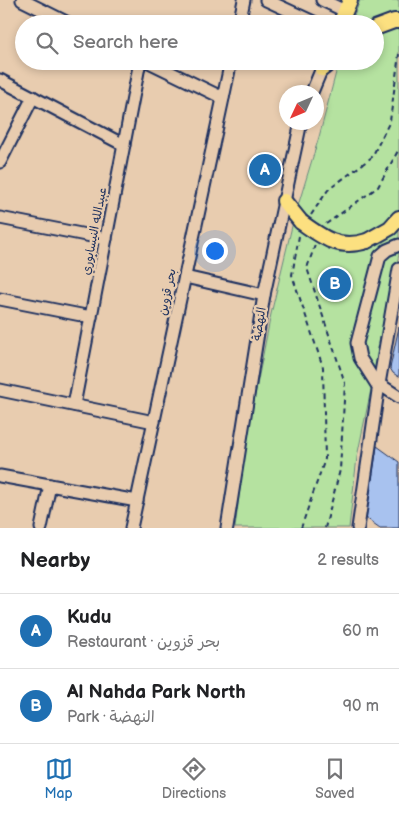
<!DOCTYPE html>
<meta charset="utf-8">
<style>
body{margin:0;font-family:"Balsamiq Sans","Playpen Sans Arabic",sans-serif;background:#f2f2f2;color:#202124}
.compass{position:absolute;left:279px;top:85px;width:45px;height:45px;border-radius:50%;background:#fff;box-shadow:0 2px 8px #0003;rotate:226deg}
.you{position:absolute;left:214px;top:250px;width:18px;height:18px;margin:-12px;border:4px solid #fff;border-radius:50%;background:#1a73e8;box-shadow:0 0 0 8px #1a73e833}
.badge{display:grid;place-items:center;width:32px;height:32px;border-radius:50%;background:#1f6fb2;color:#fff;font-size:16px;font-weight:700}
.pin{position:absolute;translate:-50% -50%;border:2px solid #fff;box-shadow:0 1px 5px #0006}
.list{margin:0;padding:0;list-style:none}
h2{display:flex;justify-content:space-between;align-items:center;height:65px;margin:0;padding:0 20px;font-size:21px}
h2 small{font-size:16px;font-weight:400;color:#757577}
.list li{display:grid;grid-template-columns:32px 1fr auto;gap:15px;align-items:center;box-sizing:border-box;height:75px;padding:0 20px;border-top:1px solid #e0e0e0}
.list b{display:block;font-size:19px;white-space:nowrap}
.list p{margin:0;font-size:16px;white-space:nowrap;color:#757577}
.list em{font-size:16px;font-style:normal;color:#757577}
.icon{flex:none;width:28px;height:28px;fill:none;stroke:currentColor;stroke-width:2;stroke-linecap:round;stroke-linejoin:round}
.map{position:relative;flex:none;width:399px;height:528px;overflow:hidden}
.search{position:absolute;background:#fff;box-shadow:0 2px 8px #0003;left:15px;right:15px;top:15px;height:55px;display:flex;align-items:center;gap:12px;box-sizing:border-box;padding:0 18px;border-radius:28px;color:#757577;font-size:19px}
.sheet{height:215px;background:#fff}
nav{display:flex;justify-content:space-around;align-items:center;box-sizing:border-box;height:70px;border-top:1px solid #e0e0e0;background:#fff;font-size:14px;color:#757577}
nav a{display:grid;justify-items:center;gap:2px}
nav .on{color:#1f6fb2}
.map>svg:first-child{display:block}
.green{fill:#b5e2a0;stroke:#68887f}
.building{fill:#a8c2ef;stroke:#1b2f5e}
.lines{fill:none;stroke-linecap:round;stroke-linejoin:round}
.minor-casing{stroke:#1b2f5e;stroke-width:15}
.major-casing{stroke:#1b2f5e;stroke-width:18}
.path{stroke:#1b2f5e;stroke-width:2;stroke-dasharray:5 4;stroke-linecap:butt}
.minor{stroke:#e8ccaf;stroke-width:11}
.major{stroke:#fce080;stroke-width:14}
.major-bridge-casing{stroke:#1b2f5e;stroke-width:18;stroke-linecap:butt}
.major-bridge{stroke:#fce080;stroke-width:14}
.labels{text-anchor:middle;stroke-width:5;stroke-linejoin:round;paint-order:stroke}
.street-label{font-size:12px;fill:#1b2f5e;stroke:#e8ccaf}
</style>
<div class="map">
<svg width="399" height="528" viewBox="0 0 399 528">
<rect width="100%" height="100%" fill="#e8ccaf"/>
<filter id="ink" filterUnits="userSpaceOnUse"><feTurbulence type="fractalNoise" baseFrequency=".02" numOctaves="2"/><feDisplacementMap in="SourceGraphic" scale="10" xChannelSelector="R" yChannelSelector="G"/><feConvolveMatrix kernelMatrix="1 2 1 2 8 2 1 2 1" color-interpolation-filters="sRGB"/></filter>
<g filter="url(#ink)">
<polygon class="green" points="360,0 399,0 399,254 357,457 349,528 235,528 246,441 271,314 293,222 319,137 339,61 375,61 375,24 351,24"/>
<g class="building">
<polygon points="399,327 399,377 393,373 390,368"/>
<polygon points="377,446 399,462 399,528 380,528 366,518"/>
</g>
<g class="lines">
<g class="minor-casing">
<g id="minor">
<polyline points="22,0 70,24"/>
<polyline points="266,0 318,24"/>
<polyline points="322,0 345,11"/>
<polyline points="239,24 244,0"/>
<polyline points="147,61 223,98"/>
<polyline points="0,80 124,145"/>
<polyline points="312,92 325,61"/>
<polyline points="0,162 33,97"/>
<polyline points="0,218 106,239"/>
<polyline points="185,277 264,295"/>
<polyline points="0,299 91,317"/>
<polyline points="379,384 399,397"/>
<polyline points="379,388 360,358 357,343 380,256 387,250 399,245"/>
<polyline points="0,390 154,422"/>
<polyline points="74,405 140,61"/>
<polyline points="0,476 137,501"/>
<polyline points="41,528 50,485"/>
<polyline points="131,528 231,61"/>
<polyline points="227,528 264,295 301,122"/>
<polyline points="358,528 379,384 399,269"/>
</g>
</g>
<g class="major-casing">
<g id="major">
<polyline points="340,24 350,0"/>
<polyline points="375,28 394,21 399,21"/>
<polyline points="322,69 332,61"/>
<polyline points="284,201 301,222"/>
<polyline points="367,241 390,228 399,218"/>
</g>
</g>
<g class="path">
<polyline points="311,215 328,190 372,157 390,121 399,54"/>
<polyline points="326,224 378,187 399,149"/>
<polyline points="299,236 292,275 323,367 325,459 301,528"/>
<polyline points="315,245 307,268 345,383 340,470 325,528"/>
</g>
<use href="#minor" class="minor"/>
<use href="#major" class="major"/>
<g class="major-bridge-casing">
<path id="major-bridge" d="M301,222C323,238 339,250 367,241"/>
</g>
<use href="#major-bridge" class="major-bridge"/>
</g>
</g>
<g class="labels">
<g class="street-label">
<text transform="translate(94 231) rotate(-79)" y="4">عبيدالله النيسابوري</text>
<text transform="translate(167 292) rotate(-78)" y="4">بحر قزوين</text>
<text transform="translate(259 324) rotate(-81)" y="4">النهضة</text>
</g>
</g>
</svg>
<svg class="compass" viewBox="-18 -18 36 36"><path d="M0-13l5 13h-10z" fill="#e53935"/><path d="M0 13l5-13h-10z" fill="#757577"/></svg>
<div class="you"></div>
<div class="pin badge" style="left:265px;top:170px">A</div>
<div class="pin badge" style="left:335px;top:284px">B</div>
<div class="search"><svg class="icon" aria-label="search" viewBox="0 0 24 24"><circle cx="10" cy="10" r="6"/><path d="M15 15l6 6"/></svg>Search here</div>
</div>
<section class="sheet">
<h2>Nearby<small>2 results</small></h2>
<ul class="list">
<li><span class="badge">A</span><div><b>Kudu</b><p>Restaurant · بحر قزوين</p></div><em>60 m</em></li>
<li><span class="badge">B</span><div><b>Al Nahda Park North</b><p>Park · النهضة</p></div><em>90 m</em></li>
</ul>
</section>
<nav>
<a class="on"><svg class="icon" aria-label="map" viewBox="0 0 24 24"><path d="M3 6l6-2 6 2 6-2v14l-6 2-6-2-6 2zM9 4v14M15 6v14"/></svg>Map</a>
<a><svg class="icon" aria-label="directions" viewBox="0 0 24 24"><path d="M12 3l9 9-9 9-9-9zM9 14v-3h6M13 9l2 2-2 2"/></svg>Directions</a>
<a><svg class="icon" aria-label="saved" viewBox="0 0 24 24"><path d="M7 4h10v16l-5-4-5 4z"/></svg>Saved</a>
</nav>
